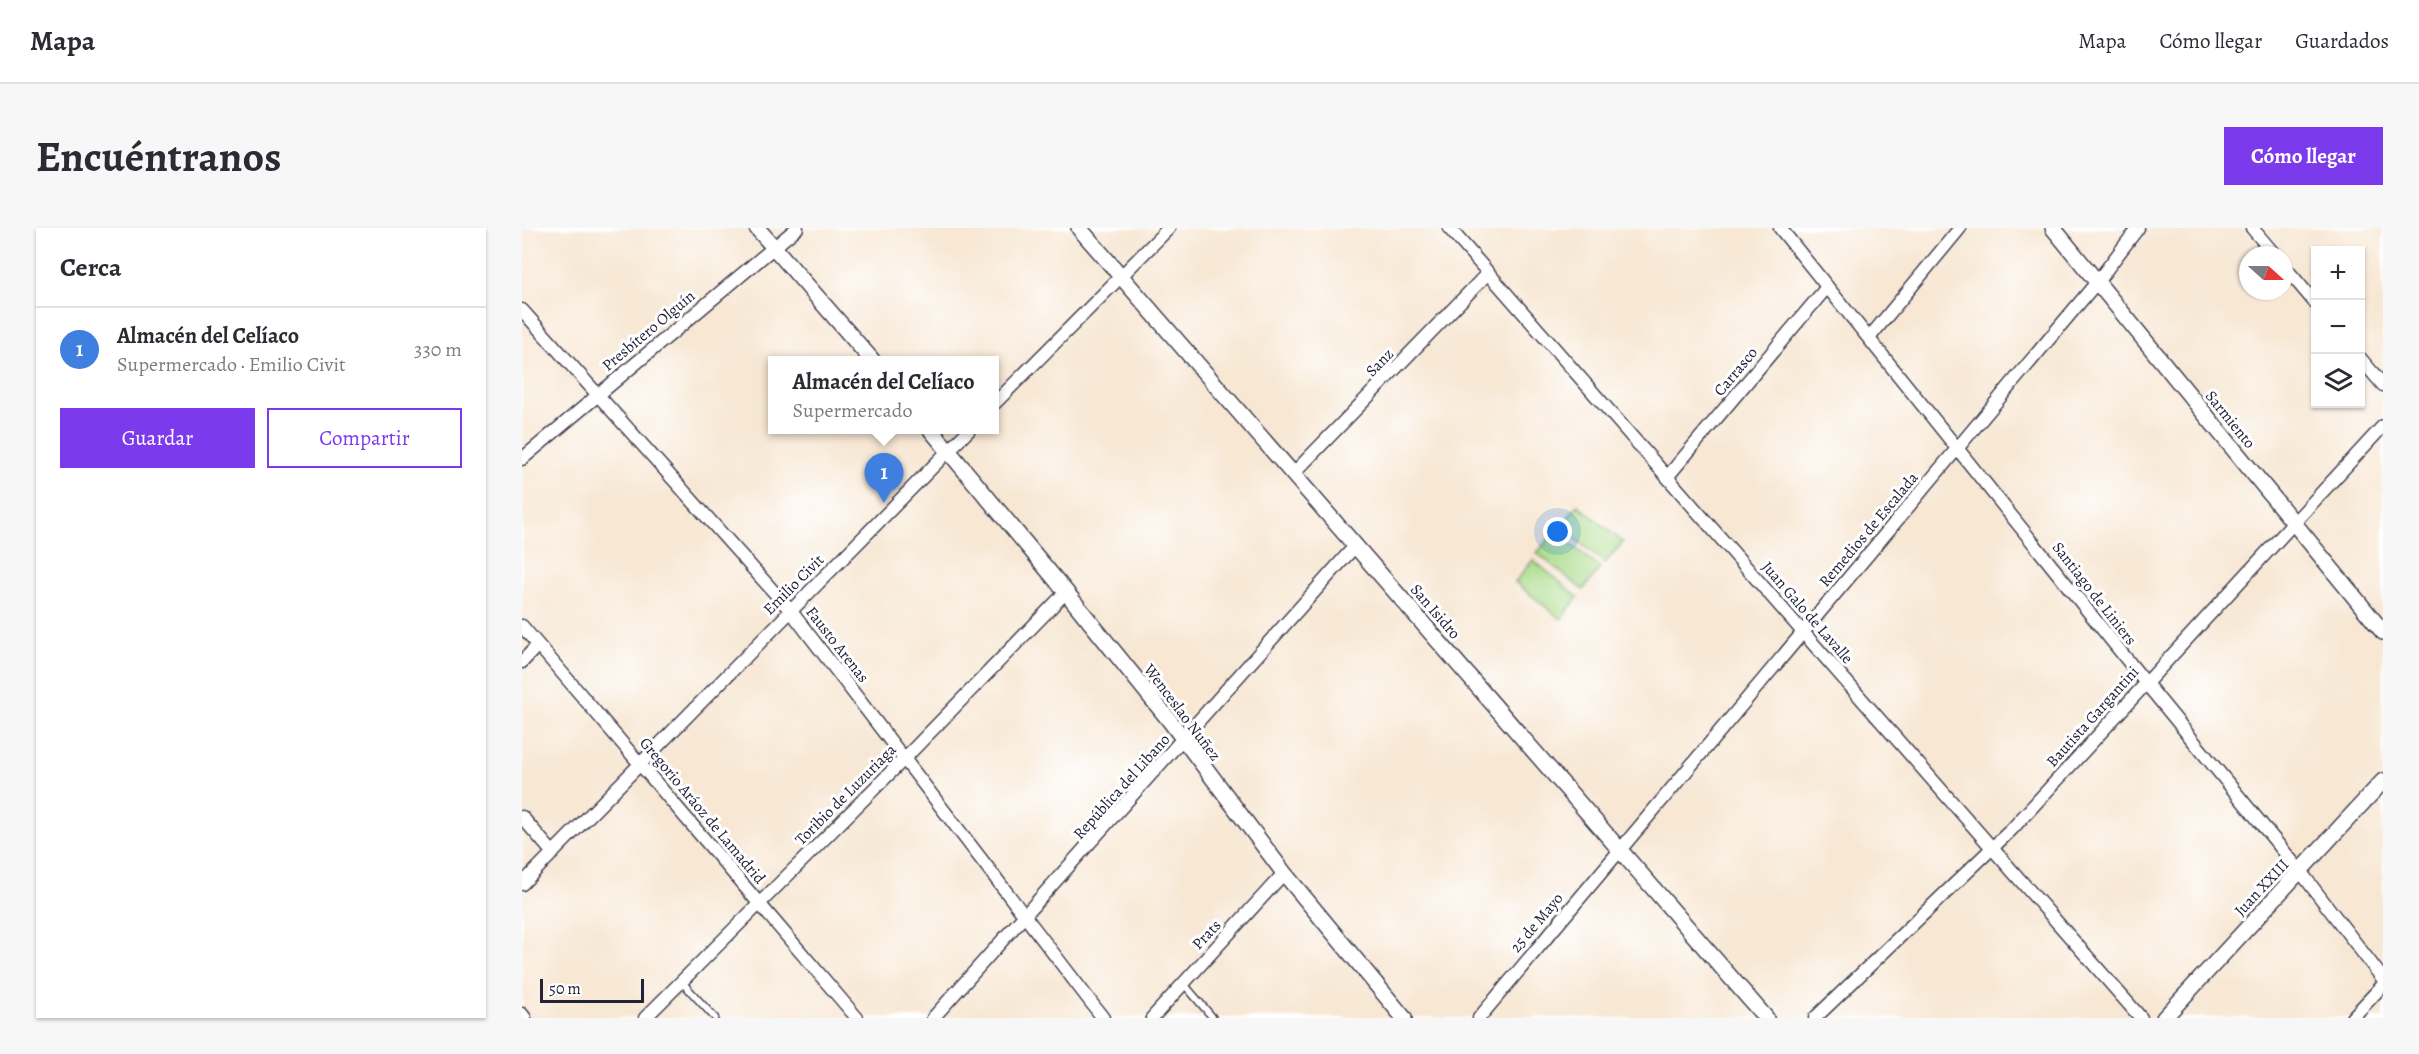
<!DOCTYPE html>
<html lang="es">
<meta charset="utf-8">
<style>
body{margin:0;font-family:Alegreya,serif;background:#f7f7f7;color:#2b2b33}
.controls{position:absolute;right:18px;top:18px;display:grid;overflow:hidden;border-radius:0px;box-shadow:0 2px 4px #0004}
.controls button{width:54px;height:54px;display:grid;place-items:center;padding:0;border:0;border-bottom:2px solid #e1e1e2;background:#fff;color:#2b2b33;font:30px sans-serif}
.compass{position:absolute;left:1717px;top:18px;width:54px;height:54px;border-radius:50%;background:#fff;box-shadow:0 2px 4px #0004;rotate:111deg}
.scale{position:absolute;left:18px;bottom:15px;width:104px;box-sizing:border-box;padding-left:6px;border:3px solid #22223b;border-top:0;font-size:16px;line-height:21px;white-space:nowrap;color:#22223b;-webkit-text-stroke:4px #fff;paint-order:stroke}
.you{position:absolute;left:1036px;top:304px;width:21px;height:21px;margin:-15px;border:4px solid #fff;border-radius:50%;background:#1a73e8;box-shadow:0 0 0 9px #1a73e833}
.badge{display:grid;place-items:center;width:39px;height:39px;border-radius:50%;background:#7c3aed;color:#fff;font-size:20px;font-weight:700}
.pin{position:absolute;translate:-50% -50px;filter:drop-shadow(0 2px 3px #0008)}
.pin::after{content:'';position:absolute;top:32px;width:21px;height:18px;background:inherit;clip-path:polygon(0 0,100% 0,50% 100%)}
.popup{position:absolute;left:246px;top:128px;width:231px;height:78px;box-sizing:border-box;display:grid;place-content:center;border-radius:0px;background:#fff;filter:drop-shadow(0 2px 4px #0005);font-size:20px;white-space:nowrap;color:#7c7c81}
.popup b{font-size:22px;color:#2b2b33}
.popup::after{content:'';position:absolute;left:50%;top:100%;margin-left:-12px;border:12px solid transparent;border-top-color:#fff}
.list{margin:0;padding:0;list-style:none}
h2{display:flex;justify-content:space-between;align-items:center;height:78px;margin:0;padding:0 24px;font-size:26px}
h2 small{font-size:20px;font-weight:400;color:#7c7c81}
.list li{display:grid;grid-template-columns:39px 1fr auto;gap:18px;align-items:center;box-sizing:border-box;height:84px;padding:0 24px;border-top:2px solid #e1e1e2}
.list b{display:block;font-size:22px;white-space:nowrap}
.list p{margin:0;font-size:20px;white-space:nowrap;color:#7c7c81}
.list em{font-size:20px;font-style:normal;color:#7c7c81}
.actions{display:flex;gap:12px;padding:18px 24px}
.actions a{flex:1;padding:14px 0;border:2px solid #7c3aed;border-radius:0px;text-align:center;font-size:21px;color:#7c3aed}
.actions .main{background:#7c3aed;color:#fff}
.icon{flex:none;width:33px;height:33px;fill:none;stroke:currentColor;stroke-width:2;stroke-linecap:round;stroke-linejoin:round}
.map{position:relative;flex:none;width:1861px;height:790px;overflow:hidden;border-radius:0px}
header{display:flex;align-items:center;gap:36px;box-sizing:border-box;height:84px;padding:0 30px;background:#fff;border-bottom:2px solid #e1e1e2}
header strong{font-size:28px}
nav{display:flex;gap:33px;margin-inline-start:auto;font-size:21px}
.intro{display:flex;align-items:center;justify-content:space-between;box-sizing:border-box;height:144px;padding:0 36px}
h1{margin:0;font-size:42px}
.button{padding:15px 27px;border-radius:0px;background:#7c3aed;color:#fff;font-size:21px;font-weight:700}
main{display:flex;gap:36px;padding:0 36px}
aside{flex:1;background:#fff;border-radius:0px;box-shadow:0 2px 4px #0004}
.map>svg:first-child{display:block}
.pitch{fill:#aadc8a;stroke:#667f62;stroke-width:1.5}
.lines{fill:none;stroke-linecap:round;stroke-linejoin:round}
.service-casing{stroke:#424052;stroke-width:9}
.minor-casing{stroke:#424052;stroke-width:15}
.tertiary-casing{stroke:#424052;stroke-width:18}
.service{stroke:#fff;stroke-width:6}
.minor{stroke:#fff;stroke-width:12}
.tertiary{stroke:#fff;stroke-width:15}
.labels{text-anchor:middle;stroke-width:6;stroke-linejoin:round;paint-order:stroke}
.street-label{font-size:16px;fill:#22223b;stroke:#fff}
</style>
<header>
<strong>Mapa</strong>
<nav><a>Mapa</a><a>Cómo llegar</a><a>Guardados</a></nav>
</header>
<div class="intro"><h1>Encuéntranos</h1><a class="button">Cómo llegar</a></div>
<main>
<aside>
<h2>Cerca<small></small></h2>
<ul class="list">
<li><span class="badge" style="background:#3f7fe0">1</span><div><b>Almacén del Celíaco</b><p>Supermercado · Emilio Civit</p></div><em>330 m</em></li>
</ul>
<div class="actions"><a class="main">Guardar</a><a>Compartir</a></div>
</aside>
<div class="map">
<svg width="1861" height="790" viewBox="0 0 1861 790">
<rect width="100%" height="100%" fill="#fff"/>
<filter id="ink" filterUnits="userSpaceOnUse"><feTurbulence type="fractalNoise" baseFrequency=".0167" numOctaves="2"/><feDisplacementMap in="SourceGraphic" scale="12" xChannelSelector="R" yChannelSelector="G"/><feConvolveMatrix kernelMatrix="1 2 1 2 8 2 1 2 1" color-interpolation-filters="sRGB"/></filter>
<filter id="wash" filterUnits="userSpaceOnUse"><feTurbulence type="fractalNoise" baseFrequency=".008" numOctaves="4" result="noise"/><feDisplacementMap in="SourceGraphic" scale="24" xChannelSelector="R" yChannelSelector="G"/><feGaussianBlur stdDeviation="1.35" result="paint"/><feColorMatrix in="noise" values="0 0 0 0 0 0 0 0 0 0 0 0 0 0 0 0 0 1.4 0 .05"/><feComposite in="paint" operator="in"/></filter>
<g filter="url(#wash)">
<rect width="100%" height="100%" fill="#f7e7d3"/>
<g class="pitch">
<polygon points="1056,277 1101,314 1083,335 1038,299"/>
<polygon points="1033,303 1078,340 1061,362 1015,325"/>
<polygon points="1011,332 1056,369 1039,391 993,354"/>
</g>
</g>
<g filter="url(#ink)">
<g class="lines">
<g class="service-casing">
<g id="service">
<polyline points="160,754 193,790"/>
<polyline points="662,756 691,790"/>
</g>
</g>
<g class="minor-casing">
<g id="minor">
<polyline points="927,0 1619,790"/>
<polyline points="1258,0 1623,454 1778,643 1861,751"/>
<polyline points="1730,0 1753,27"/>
<polyline points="1762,38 1794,76"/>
<polyline points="0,82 268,382 581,790"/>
<polyline points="1347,110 1438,0"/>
<polyline points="1838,130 1861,157"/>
<polyline points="473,175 647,0"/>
<polyline points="0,231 275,0"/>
<polyline points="771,246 966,45"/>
<polyline points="1146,248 1305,59"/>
<polyline points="0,398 335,790"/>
<polyline points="0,434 16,417"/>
<polyline points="0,589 31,625"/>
<polyline points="0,656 447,202"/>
<polyline points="0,786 3,790"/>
<polyline points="123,790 383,530 544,364"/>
<polyline points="411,790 833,318"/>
<polyline points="630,790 762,645"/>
<polyline points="957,790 1575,54 1616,0"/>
<polyline points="1293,790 1490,601 1861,198"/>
<polyline points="1830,790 1861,757"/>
</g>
</g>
<g class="tertiary-casing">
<g id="tertiary">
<polyline points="235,0 350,132"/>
<polyline points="557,0 1244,790"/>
<polyline points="1531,0 1861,404"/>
<polyline points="409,202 544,364 648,493 762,645 882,790"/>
<polyline points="1642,790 1861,553"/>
</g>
</g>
<use href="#service" class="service"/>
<use href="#minor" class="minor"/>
<use href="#tertiary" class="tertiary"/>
</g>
</g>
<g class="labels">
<g class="street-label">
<text transform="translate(126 102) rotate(-40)" y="6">Presbítero Olguín</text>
<text transform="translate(857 134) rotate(-46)" y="6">Sanz</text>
<text transform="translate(1213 143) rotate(-50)" y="6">Carrasco</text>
<text transform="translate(1709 191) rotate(51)" y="6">Sarmiento</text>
<text transform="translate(1346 301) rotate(-50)" y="6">Remedios de Escalada</text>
<text transform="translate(271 356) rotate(-45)" y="6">Emilio Civit</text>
<text transform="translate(1573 365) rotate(52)" y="6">Santiago de Liniers</text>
<text transform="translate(914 383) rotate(49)" y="6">San Isidro</text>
<text transform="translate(1286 384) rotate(49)" y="6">Juan Galo de Lavalle</text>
<text transform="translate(316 416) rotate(52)" y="6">Fausto Arenas</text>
<text transform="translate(661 484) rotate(53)" y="6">Wenceslao Nuñez</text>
<text transform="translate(1570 488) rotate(-48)" y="6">Bautista Gargantini</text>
<text transform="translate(599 558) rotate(-48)" y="6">República del Libano</text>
<text transform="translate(323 566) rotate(-45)" y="6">Toribio de Luzuriaga</text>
<text transform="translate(181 582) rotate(50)" y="6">Gregorio Aráoz de Lamadrid</text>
<text transform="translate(1739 659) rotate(-47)" y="6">Juan XXIII</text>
<text transform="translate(1014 694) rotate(-50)" y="6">25 de Mayo</text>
<text transform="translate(684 706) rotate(-47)" y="6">Prats</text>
</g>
</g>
</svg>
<div class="controls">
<button>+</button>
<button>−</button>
<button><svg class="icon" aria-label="layers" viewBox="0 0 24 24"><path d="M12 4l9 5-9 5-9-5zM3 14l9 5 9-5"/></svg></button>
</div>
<svg class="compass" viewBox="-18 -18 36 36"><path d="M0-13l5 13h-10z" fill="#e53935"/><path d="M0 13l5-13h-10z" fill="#7c7c81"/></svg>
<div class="scale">50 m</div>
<div class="you"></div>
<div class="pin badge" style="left:362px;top:275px;background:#3f7fe0">1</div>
<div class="popup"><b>Almacén del Celíaco</b>Supermercado</div>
</div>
</main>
